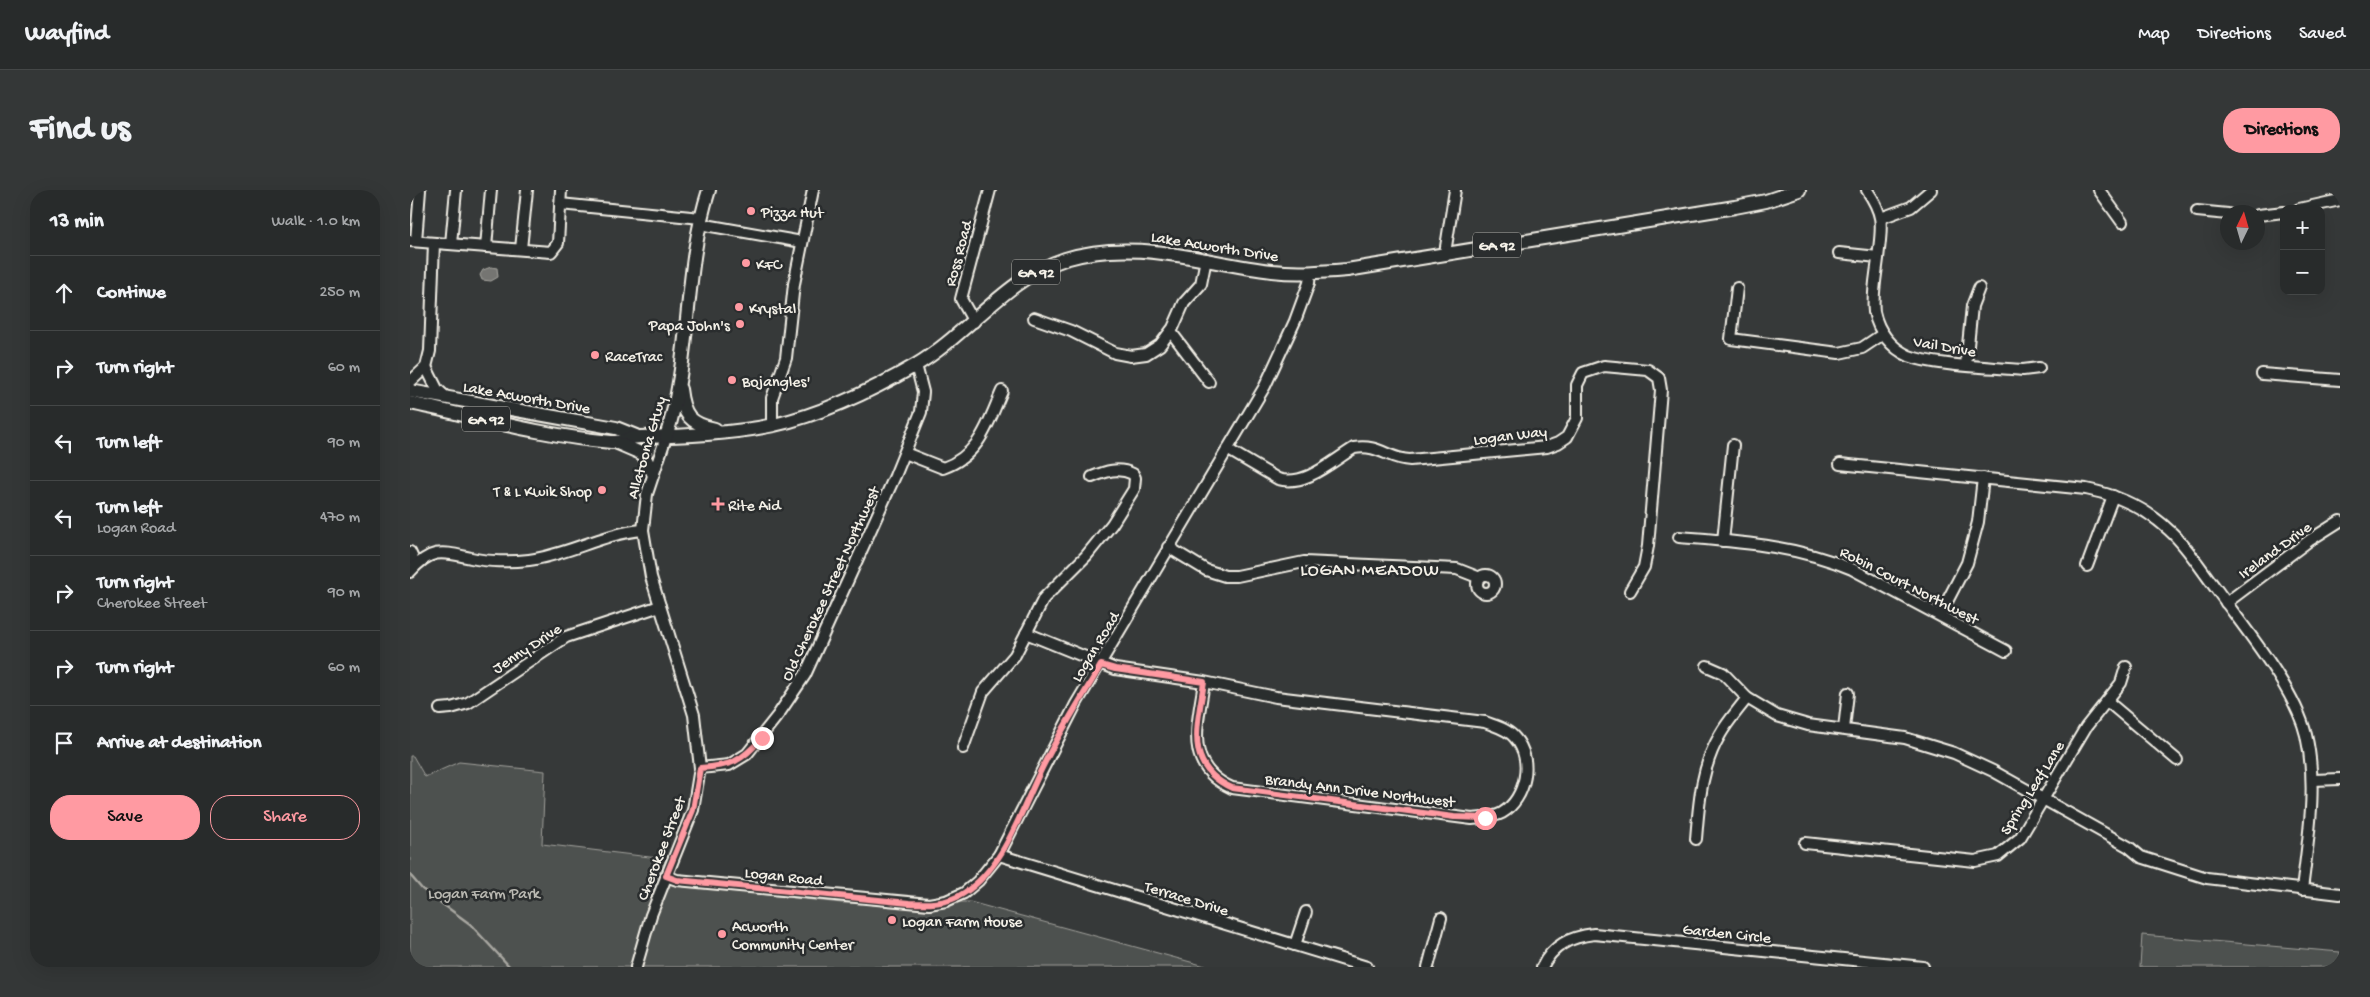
<!DOCTYPE html>
<meta charset="utf-8">
<style>
body{margin:0;font-family:"Gochi Hand",sans-serif;background:#343737;color:#f1f3f6}
.controls{position:absolute;right:15px;top:15px;display:grid;overflow:hidden;border-radius:10px;box-shadow:0 5px 20px #0002}
.controls button{width:45px;height:45px;display:grid;place-items:center;padding:0;border:0;border-bottom:1px solid #444747;background:#282b2b;color:#f1f3f6;font:25px sans-serif}
.compass{position:absolute;left:1810px;top:15px;width:45px;height:45px;border-radius:50%;background:#282b2b;box-shadow:0 5px 20px #0002;rotate:5deg}
.stop{position:absolute;width:15px;height:15px;margin:-11px;border:4px solid #ff9aa2;border-radius:50%;background:#fff}
.stop.end{background:#ff9aa2;border-color:#fff;box-shadow:0 1px 5px #0008}
.list{margin:0;padding:0;list-style:none}
h2{display:flex;justify-content:space-between;align-items:center;height:65px;margin:0;padding:0 20px;font-size:21px}
h2 small{font-size:16px;font-weight:400;color:#a5a7a9}
.list li{display:grid;grid-template-columns:32px 1fr auto;gap:15px;align-items:center;box-sizing:border-box;height:75px;padding:0 20px;border-top:1px solid #444747}
.list b{display:block;font-size:19px;white-space:nowrap}
.list p{margin:0;font-size:16px;white-space:nowrap;color:#a5a7a9}
.list em{font-size:16px;font-style:normal;color:#a5a7a9}
.actions{display:flex;gap:10px;padding:15px 20px}
.actions a{flex:1;padding:11px 0;border:1px solid #ff9aa2;border-radius:20px;text-align:center;font-size:18px;color:#ff9aa2}
.actions .main{background:#ff9aa2;color:#111}
.icon{flex:none;width:28px;height:28px;fill:none;stroke:currentColor;stroke-width:2;stroke-linecap:round;stroke-linejoin:round}
.map{position:relative;flex:none;width:1930px;height:777px;overflow:hidden;border-radius:20px}
header{display:flex;align-items:center;gap:30px;box-sizing:border-box;height:70px;padding:0 25px;background:#282b2b;border-bottom:1px solid #444747}
header strong{font-size:24px}
nav{display:flex;gap:28px;margin-inline-start:auto;font-size:18px}
.intro{display:flex;align-items:center;justify-content:space-between;box-sizing:border-box;height:120px;padding:0 30px}
h1{margin:0;font-size:35px}
.button{padding:12px 22px;border-radius:20px;background:#ff9aa2;color:#111;font-size:18px;font-weight:700}
main{display:flex;gap:30px;padding:0 30px}
aside{flex:1;background:#282b2b;border-radius:20px;box-shadow:0 5px 20px #0002}
.map>svg:first-child{display:block}
.green{fill:#4e514f;stroke:#a1a19c}
.water{fill:#757572;stroke:#a8a7a1}
.lines{fill:none;stroke-linecap:round;stroke-linejoin:round}
.stream{stroke:#a8a7a1;stroke-width:2.5}
.minor-casing{stroke:#f4f1e8;stroke-width:14}
.major-casing{stroke:#f4f1e8;stroke-width:16}
.minor{stroke:#2a2d2e;stroke-width:10}
.major{stroke:#2a2d2e;stroke-width:12}
.route{stroke:#ff9aa2;stroke-width:6}
.poi-dot{fill:#ff9aa2;stroke:#2a2d2e;stroke-width:2}
.labels{text-anchor:middle;stroke-width:5;stroke-linejoin:round;paint-order:stroke}
.shield{fill:#2a2d2e;stroke:#b7b6b0;stroke-width:1}
.shield-label{font-size:15px;font-weight:bold;fill:#f4f1e8}
.poi-label{font-size:16px;fill:#f4f1e8;stroke:#2a2d2e;text-anchor:start}
.street-label{font-size:16px;fill:#f4f1e8;stroke:#2a2d2e}
.park-label{font-size:16px;fill:#bab9b2;stroke:#2a2d2e}
.neighbourhood-label{font-size:18px;letter-spacing:1px;fill:#f4f1e8;stroke:#2a2d2e}
</style>
<header>
<strong>Wayfind</strong>
<nav><a>Map</a><a>Directions</a><a>Saved</a></nav>
</header>
<div class="intro"><h1>Find us</h1><a class="button">Directions</a></div>
<main>
<aside>
<h2>13 min<small>Walk · 1.0 km</small></h2>
<ul class="list">
<li><svg class="icon" aria-label="ahead" viewBox="0 0 24 24"><path d="M12 20V5M6 11l6-6 6 6"/></svg><div><b>Continue</b></div><em>250 m</em></li>
<li><svg class="icon" aria-label="right" viewBox="0 0 24 24"><path d="M7 20v-9h11M14 6l5 5-5 5"/></svg><div><b>Turn right</b></div><em>60 m</em></li>
<li><svg class="icon" aria-label="left" viewBox="0 0 24 24"><path d="M17 20v-9H6M10 6l-5 5 5 5"/></svg><div><b>Turn left</b></div><em>90 m</em></li>
<li><svg class="icon" aria-label="left" viewBox="0 0 24 24"><path d="M17 20v-9H6M10 6l-5 5 5 5"/></svg><div><b>Turn left</b><p>Logan Road</p></div><em>470 m</em></li>
<li><svg class="icon" aria-label="right" viewBox="0 0 24 24"><path d="M7 20v-9h11M14 6l5 5-5 5"/></svg><div><b>Turn right</b><p>Cherokee Street</p></div><em>90 m</em></li>
<li><svg class="icon" aria-label="right" viewBox="0 0 24 24"><path d="M7 20v-9h11M14 6l5 5-5 5"/></svg><div><b>Turn right</b></div><em>60 m</em></li>
<li><svg class="icon" aria-label="arrive" viewBox="0 0 24 24"><path d="M6 21V4h12l-3 4 3 4H6"/></svg><div><b>Arrive at destination</b></div></li>
</ul>
<div class="actions"><a class="main">Save</a><a>Share</a></div>
</aside>
<div class="map">
<svg width="1930" height="777" viewBox="0 0 1930 777">
<rect width="100%" height="100%" fill="#363939"/>
<filter id="ink" filterUnits="userSpaceOnUse"><feTurbulence type="fractalNoise" baseFrequency=".02" numOctaves="2"/><feDisplacementMap in="SourceGraphic" scale="10" xChannelSelector="R" yChannelSelector="G"/><feConvolveMatrix kernelMatrix="1 2 1 2 8 2 1 2 1" color-interpolation-filters="sRGB"/></filter>
<g filter="url(#ink)">
<g class="green">
<polygon points="0,566 3,566 15,587 49,572 135,581 132,654 256,669 245,693 432,713 560,712 799,777 0,777"/>
<polygon points="1732,745 1930,762 1930,777 1730,777"/>
</g>
<polygon class="water" points="81,77 87,78 88,87 81,91 72,90 70,85 73,80"/>
<g class="lines">
<polyline class="stream" points="0,685 12,699 60,734 100,777"/>
<g class="minor-casing">
<g id="minor">
<path d="M1457,0C1476,28 1471,37 1468,69C1466,86 1462,105 1464,122C1468,141 1481,158 1499,166C1524,176 1583,177 1613,180L1629,178"/>
<polyline points="1689,0 1712,32"/>
<polyline points="150,14 291,28"/>
<polyline points="1889,19 1930,10"/>
<polyline points="1787,21 1818,24"/>
<polyline points="1848,25 1874,22"/>
<polyline points="1471,28 1501,17 1521,0"/>
<polyline points="290,34 392,52"/>
<polyline points="0,51 141,62 148,53 151,0"/>
<polyline points="6,51 10,0"/>
<polyline points="41,54 46,0"/>
<polyline points="76,57 81,0"/>
<polyline points="111,59 117,0"/>
<polyline points="1035,63 1045,0"/>
<polyline points="1429,63 1468,67"/>
<polyline points="1327,98 1321,149 1429,163 1452,158 1473,144"/>
<polyline points="624,128 661,141 705,163 721,166 736,164 750,155 763,138 774,113 791,94 796,69"/>
<polyline points="564,132 551,109 580,0"/>
<polyline points="761,142 799,192"/>
<polyline points="1556,175 1562,116 1569,98"/>
<polyline points="16,177 27,199 37,208"/>
<polyline points="1852,184 1930,190"/>
<polyline points="0,192 16,177 20,161 24,53"/>
<polyline points="362,235 362,208 376,168 384,94 403,0"/>
<path d="M817,259L868,289C895,297 921,272 944,258C970,254 977,269 1000,270L1137,257L1148,253L1157,247L1167,228V195L1173,183L1194,176L1238,180L1249,188L1251,200L1238,356L1234,377L1220,401"/>
<path d="M495,263L533,278C570,265 578,233 592,201"/>
<path d="M1430,274L1676,299C1707,305 1737,319 1760,341C1778,357 1792,381 1807,400C1835,439 1885,499 1896,545C1908,596 1898,649 1892,700"/>
<path d="M1269,347C1329,352 1385,355 1442,379L1596,461"/>
<polyline points="1313,351 1323,255"/>
<polyline points="758,357 796,380 815,386 827,386 894,372 1047,379 1070,388"/>
<polyline points="0,362 6,375"/>
<polyline points="1677,376 1703,306"/>
<path d="M0,382C22,357 33,362 61,368C78,372 102,372 119,370C158,365 193,343 233,340"/>
<circle cx="1076" cy="394" r="9"/>
<polyline points="1816,413 1900,350 1930,331"/>
<polyline points="1530,425 1557,373 1568,332 1573,288"/>
<path d="M616,443L705,479L794,492L866,507L1075,532C1085,536 1098,539 1105,548C1124,569 1116,609 1092,623C1083,628 1072,628 1062,629L822,598C773,576 788,535 794,492"/>
<polyline points="1297,476 1313,483 1337,508 1367,526 1398,535 1495,548 1544,563 1583,581 1719,657 1731,667 1797,688 1930,704"/>
<polyline points="1697,511 1767,570"/>
<polyline points="30,519 41,518 58,513 156,447 250,416"/>
<polyline points="1434,539 1438,503"/>
<path d="M553,558L573,502L605,465L634,408L676,366L702,334L724,299L725,288L723,284C708,277 696,281 682,287"/>
<polyline points="290,578 319,575 337,564 368,525 395,485 485,286 511,222 513,202 506,175"/>
<polyline points="1903,590 1930,589"/>
<path d="M1286,649C1289,613 1291,577 1310,545C1317,532 1328,520 1337,508"/>
<polyline points="1395,653 1565,671 1588,666 1610,648 1676,537 1711,493 1716,477"/>
<polyline points="589,665 957,777"/>
<polyline points="256,686 267,690 519,714 536,711 554,703 568,691 589,665 666,514 855,196 885,131 899,93 900,83"/>
<polyline points="885,755 896,722"/>
<polyline points="226,777 241,725 283,620 290,578 284,525 241,387 233,340 237,304 256,247"/>
<polyline points="1018,777 1031,728"/>
<path d="M1132,777C1143,755 1160,747 1184,744L1513,777"/>
</g>
</g>
<g class="major-casing">
<g id="major">
<path d="M270,199C273,225 280,234 305,239"/>
<polyline points="0,201 206,238 226,246"/>
<path d="M0,213C66,227 133,246 201,252C211,253 220,247 230,247C274,246 320,244 364,235C412,224 463,200 506,175C558,144 596,88 655,69C726,47 792,73 862,81C887,84 912,82 937,80L1325,17L1356,11L1389,0"/>
<path d="M256,247C282,167 273,80 299,0"/>
<polyline points="205,252 233,264 243,283"/>
</g>
</g>
<use href="#minor" class="minor"/>
<use href="#major" class="major"/>
</g>
</g>
<g class="lines" filter="url(#ink)">
<path class="route" d="M352,548C331,572 321,576 290,578L283,620L256,686L267,690L499,713C518,714 538,714 554,703C596,676 612,617 634,574C651,540 672,508 691,475L705,479L794,492C788,535 773,576 822,598L1044,627L1075,628"/>
</g>
<g class="poi-dot">
<circle cx="341" cy="21" r="5"/>
<circle cx="336" cy="73" r="5"/>
<circle cx="329" cy="117" r="5"/>
<circle cx="330" cy="134" r="5"/>
<circle cx="185" cy="165" r="5"/>
<circle cx="322" cy="190" r="5"/>
<circle cx="192" cy="300" r="5"/>
<path d="M305.5 306.5h5v5h5v5h-5v5h-5v-5h-5v-5h5z"/>
<circle cx="482" cy="730" r="5"/>
<circle cx="312" cy="744" r="5"/>
</g>
<g class="labels">
<g class="shield">
<rect x="1063" y="42.5" width="48" height="25" rx="4"/>
<rect x="602" y="69.5" width="48" height="25" rx="4"/>
<rect x="52" y="216.5" width="48" height="25" rx="4"/>
</g>
<g class="shield-label">
<text x="1087" y="60">GA 92</text>
<text x="626" y="87">GA 92</text>
<text x="76" y="234">GA 92</text>
</g>
<g class="poi-label">
<text x="351" y="27">Pizza Hut</text>
<text x="346" y="79">KFC</text>
<text x="339" y="123">Krystal</text>
<text x="320" y="140" text-anchor="end">Papa John's</text>
<text x="195" y="171">RaceTrac</text>
<text x="332" y="196">Bojangles'</text>
<text x="182" y="306" text-anchor="end">T &amp; L Kwik Shop</text>
<text x="318" y="320">Rite Aid</text>
<text x="492" y="736">Logan Farm House</text>
<text x="322" y="741">Acworth<tspan x="322" dy="18">Community Center</tspan></text>
</g>
<g class="street-label">
<text transform="translate(805 55) rotate(9)" y="6">Lake Acworth Drive</text>
<text transform="translate(547 63) rotate(-75)" y="6">Ross Road</text>
<text transform="translate(1535 155) rotate(10)" y="6">Vail Drive</text>
<text transform="translate(117 206) rotate(10)" y="6">Lake Acworth Drive</text>
<text transform="translate(1100 244) rotate(-7)" y="6">Logan Way</text>
<text transform="translate(235 257) rotate(-74)" y="6">Allatoona Gtwy</text>
<text transform="translate(1864 359) rotate(-36)" y="6">Ireland Drive</text>
<text transform="translate(419 393) rotate(-65)" y="6">Old Cherokee Street Northwest</text>
<text transform="translate(1500 394) rotate(27)" y="6">Robin Court Northwest</text>
<text transform="translate(684 456) rotate(-59)" y="6">Logan Road</text>
<text transform="translate(116 457) rotate(-33)" y="6">Jenny Drive</text>
<text transform="translate(1621 597) rotate(-58)" y="6">Spring Leaf Lane</text>
<text transform="translate(950 599) rotate(7)" y="6">Brandy Ann Drive Northwest</text>
<text transform="translate(250 658) rotate(-69)" y="6">Cherokee Street</text>
<text transform="translate(374 685) rotate(6)" y="6">Logan Road</text>
<text transform="translate(777 707) rotate(17)" y="6">Terrace Drive</text>
<text transform="translate(1317 742) rotate(6)" y="6">Garden Circle</text>
</g>
<g class="park-label">
<text x="74" y="708">Logan Farm Park</text>
</g>
<g class="neighbourhood-label">
<text x="960" y="385">LOGAN MEADOW</text>
</g>
</g>
</svg>
<div class="controls">
<button>+</button>
<button>−</button>
</div>
<svg class="compass" viewBox="-18 -18 36 36"><path d="M0-13l5 13h-10z" fill="#e53935"/><path d="M0 13l5-13h-10z" fill="#a5a7a9"/></svg>
<div class="stop" style="left:1075px;top:628px"></div>
<div class="stop end" style="left:352px;top:548px"></div>
</div>
</main>
